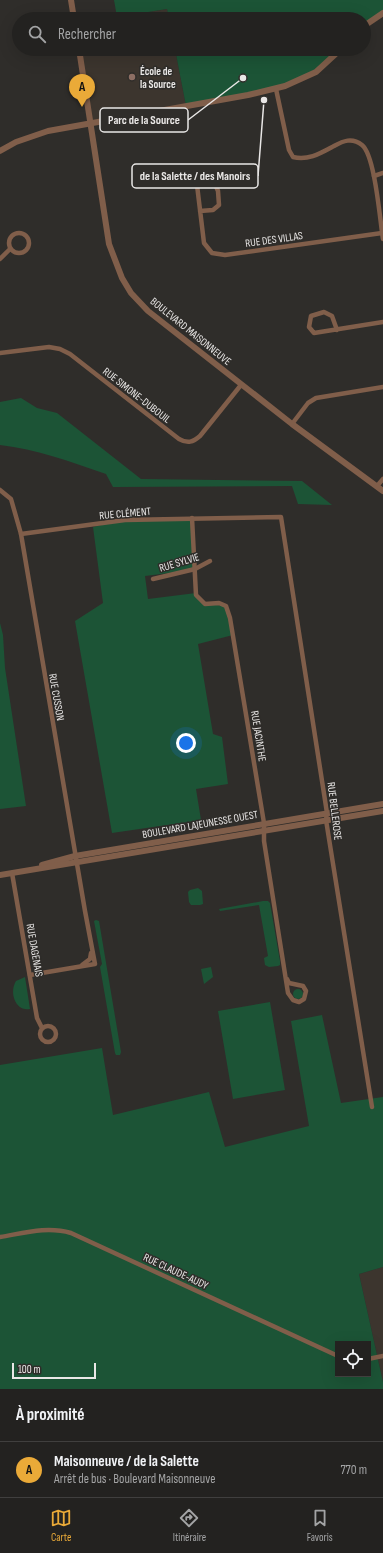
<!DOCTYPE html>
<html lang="fr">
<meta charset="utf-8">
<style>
body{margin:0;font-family:"Sofia Sans Condensed",sans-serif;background:#2f2f2d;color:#f1f3f6}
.controls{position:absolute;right:12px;bottom:12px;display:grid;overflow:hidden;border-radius:0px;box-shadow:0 4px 16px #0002}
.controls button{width:36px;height:36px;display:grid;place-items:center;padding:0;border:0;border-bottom:1px solid #403f3e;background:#232220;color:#f1f3f6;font:20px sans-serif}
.scale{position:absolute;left:12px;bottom:10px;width:84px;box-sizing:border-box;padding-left:4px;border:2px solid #e9e7e6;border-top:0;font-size:11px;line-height:14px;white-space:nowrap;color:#e9e7e6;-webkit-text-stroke:3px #2f2d2a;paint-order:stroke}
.you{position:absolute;left:186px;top:743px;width:14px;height:14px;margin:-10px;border:3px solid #fff;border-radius:50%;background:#1a73e8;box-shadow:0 0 0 6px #1a73e833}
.badge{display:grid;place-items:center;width:26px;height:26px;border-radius:50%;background:#eaaa38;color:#111;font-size:13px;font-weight:700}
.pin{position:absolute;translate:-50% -33px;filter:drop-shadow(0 1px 2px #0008)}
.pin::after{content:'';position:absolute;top:21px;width:14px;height:12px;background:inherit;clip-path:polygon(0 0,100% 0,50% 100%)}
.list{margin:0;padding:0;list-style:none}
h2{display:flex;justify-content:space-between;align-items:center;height:52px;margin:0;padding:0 16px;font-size:17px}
h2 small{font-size:13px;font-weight:400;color:#a3a4a5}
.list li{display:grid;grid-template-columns:26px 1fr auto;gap:12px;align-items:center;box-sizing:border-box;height:56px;padding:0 16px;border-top:1px solid #403f3e}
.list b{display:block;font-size:15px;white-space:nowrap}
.list p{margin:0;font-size:13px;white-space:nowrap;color:#a3a4a5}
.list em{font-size:13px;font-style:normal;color:#a3a4a5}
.icon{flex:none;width:22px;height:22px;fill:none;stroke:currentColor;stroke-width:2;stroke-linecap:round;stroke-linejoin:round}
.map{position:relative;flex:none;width:383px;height:1389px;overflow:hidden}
.search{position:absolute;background:#232220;box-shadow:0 4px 16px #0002;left:12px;right:12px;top:12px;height:44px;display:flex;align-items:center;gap:10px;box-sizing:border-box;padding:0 14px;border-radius:22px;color:#a3a4a5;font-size:15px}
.sheet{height:108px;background:#232220}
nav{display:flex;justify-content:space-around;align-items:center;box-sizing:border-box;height:56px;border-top:1px solid #403f3e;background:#232220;font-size:11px;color:#a3a4a5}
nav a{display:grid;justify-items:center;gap:2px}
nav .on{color:#eaaa38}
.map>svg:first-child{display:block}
.built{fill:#3c352e}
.green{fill:#1c5436;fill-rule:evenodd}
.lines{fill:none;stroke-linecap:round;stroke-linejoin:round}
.minor{stroke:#805e4a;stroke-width:4.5}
.tertiary{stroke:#805e4a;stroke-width:6}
.education-dot{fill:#8d6e63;stroke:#2f2d2a;stroke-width:1.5}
.labels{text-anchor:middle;stroke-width:3;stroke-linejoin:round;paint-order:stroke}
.poi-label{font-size:11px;font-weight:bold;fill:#e9e7e6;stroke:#2f2d2a;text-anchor:start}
.street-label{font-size:11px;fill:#e9e7e6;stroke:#2f2d2a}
.leader{fill:none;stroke:#e9e7e6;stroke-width:1.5}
.callout-dot{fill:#e9e7e6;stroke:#2f2d2a;stroke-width:1.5}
.callout{fill:#2f2d2a;stroke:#e9e7e6;stroke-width:1.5}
.callout-label{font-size:12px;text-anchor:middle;font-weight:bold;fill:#e9e7e6}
</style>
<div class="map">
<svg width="383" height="1389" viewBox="0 0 383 1389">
<rect width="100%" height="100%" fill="#2f2d2a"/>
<g class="built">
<polygon points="167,9 169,19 106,19"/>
<polygon points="79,49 175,49 186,106 91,122"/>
<polygon points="383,1267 383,1382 359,1274"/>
</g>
<g class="green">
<polygon points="114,0 383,0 383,13 364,26 364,19 169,19 167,9 117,17"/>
<polygon points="175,49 341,49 326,64 285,86 186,106"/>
<path d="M21,398L37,408L57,413L141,479L302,481L332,505L298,504L292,486L113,487L106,474C71,462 36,449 0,445V402Z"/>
<polygon points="192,518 193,570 145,576 148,599 196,593 206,604 226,606 233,635 198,644 213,734 222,737 228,784 196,789 201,820 112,833 75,621 103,603 93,527 123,520"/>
<polygon points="0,623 3,635 5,668 26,806 0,809"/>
<polygon points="198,888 202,891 203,904 200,905 191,905 189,902 188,892 190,890"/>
<polygon points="263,901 268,901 270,903 280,961 280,965 278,966 269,967 265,965 264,958 268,956 259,905 220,911 219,909"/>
<polygon points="96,920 99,921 121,1052 120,1055 116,1055 115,1053 100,967 102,964 94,921"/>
<polygon points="211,967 213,977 204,984 201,969"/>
<path d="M25,977L30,1009C15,1012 9,992 16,981Z"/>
<circle cx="298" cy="994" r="5"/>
<polygon points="270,1002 285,1090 233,1099 218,1011"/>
<path d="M322,1015L341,1103L383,1097V1267L359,1274L383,1382V1389H0V1065L102,1048L113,1115L209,1092L225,1147L309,1126L291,1021ZM338,1344H368V1374H338Z"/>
</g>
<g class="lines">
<g class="minor">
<path d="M276,89L289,150L293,157C308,161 321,153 334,146C343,141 352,137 362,145C375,155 380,221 383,239"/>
<polyline points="374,176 383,173"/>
<polyline points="200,211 213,210 219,205 218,191 214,182 204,181 197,185 204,243 212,253 225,255 382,233"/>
<circle cx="19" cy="243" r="10"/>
<polyline points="0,259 10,249"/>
<polyline points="337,330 332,316 324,312 311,316 309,327 314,333 383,322"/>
<path d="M0,353L49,347L60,349L70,354L179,439C188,444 193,442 200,436L241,385"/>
<polyline points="292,424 308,403 316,398 383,387"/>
<polyline points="377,486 383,479"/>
<polyline points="0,490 11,499 21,534 125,520 281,517 327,813 326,820 372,1107"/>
<polyline points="192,518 196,595 205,604 219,603 226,606 230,618 264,823 264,841 288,993 293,1000 299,1002 304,999 306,991 303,986 289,983 287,979"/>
<polyline points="21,534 85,911 95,964 30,975"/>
<polyline points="153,579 195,569 210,561"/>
<polyline points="12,873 37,1018 42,1028"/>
<polyline points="82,965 90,959 91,953"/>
<circle cx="48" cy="1034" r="8"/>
<path d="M0,1237C24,1233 47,1226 71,1233L338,1356"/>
<polyline points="368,1359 383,1356"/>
</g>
<g class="tertiary">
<polyline points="71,0 74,19"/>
<polyline points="364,26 383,13"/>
<polyline points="79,49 109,244 122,278 131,293 148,311 292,424 383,491"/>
<polyline points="0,151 16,142 48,131 248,95 285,86 316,72 341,49"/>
<polyline points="42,865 75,856 383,804"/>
<polyline points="0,875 383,811"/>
</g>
</g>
<circle class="education-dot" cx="132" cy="77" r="4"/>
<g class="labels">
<g class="poi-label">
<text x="140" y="75">École de<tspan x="140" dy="13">la Source</tspan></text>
</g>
<g class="street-label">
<text transform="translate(274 239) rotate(-8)" y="4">RUE DES VILLAS</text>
<text transform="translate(191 331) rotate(39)" y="4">BOULEVARD MAISONNEUVE</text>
<text transform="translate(137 395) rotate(38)" y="4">RUE SIMONE-DUBOUIL</text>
<text transform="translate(125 513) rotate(-5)" y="4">RUE CLÉMENT</text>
<text transform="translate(179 562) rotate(-17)" y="4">RUE SYLVIE</text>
<text transform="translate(57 697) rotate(80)" y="4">RUE CUSSON</text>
<text transform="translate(259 736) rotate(81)" y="4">RUE JACINTHE</text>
<text transform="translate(335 811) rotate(83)" y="4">RUE BELLEROSE</text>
<text transform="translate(200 824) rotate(-10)" y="4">BOULEVARD LAJEUNESSE OUEST</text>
<text transform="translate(35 950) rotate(80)" y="4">RUE DAGENAIS</text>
<text transform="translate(176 1271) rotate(25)" y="4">RUE CLAUDE-AUDY</text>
</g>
</g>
<path class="leader" d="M243 78L188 120M264 100L258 176"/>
<g class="callout-dot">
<circle cx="243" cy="78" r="4"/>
<circle cx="264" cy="100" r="4"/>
</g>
<g class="callout">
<rect x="100" y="108" width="88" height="24" rx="4"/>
<rect x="132" y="164" width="126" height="24" rx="4"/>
</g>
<g class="callout-label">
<text x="144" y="124">Parc de la Source</text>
<text x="195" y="180">de la Salette / des Manoirs</text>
</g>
</svg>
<div class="controls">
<button><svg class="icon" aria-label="locate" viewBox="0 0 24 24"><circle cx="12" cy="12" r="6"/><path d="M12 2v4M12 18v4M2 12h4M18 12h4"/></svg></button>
</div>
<div class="scale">100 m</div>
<div class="you"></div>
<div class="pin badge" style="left:82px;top:107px">A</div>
<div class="search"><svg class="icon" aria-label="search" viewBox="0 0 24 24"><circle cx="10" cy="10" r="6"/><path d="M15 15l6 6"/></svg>Rechercher</div>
</div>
<section class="sheet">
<h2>À proximité<small></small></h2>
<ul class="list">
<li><span class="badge">A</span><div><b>Maisonneuve / de la Salette</b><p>Arrêt de bus · Boulevard Maisonneuve</p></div><em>770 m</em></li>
</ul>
</section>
<nav>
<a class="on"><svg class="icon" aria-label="map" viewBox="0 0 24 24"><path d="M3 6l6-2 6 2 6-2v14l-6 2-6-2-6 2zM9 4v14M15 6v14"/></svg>Carte</a>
<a><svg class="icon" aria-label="directions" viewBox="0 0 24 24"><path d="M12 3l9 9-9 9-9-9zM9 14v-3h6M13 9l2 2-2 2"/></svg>Itinéraire</a>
<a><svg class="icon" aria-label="saved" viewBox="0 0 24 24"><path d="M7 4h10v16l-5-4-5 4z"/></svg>Favoris</a>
</nav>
